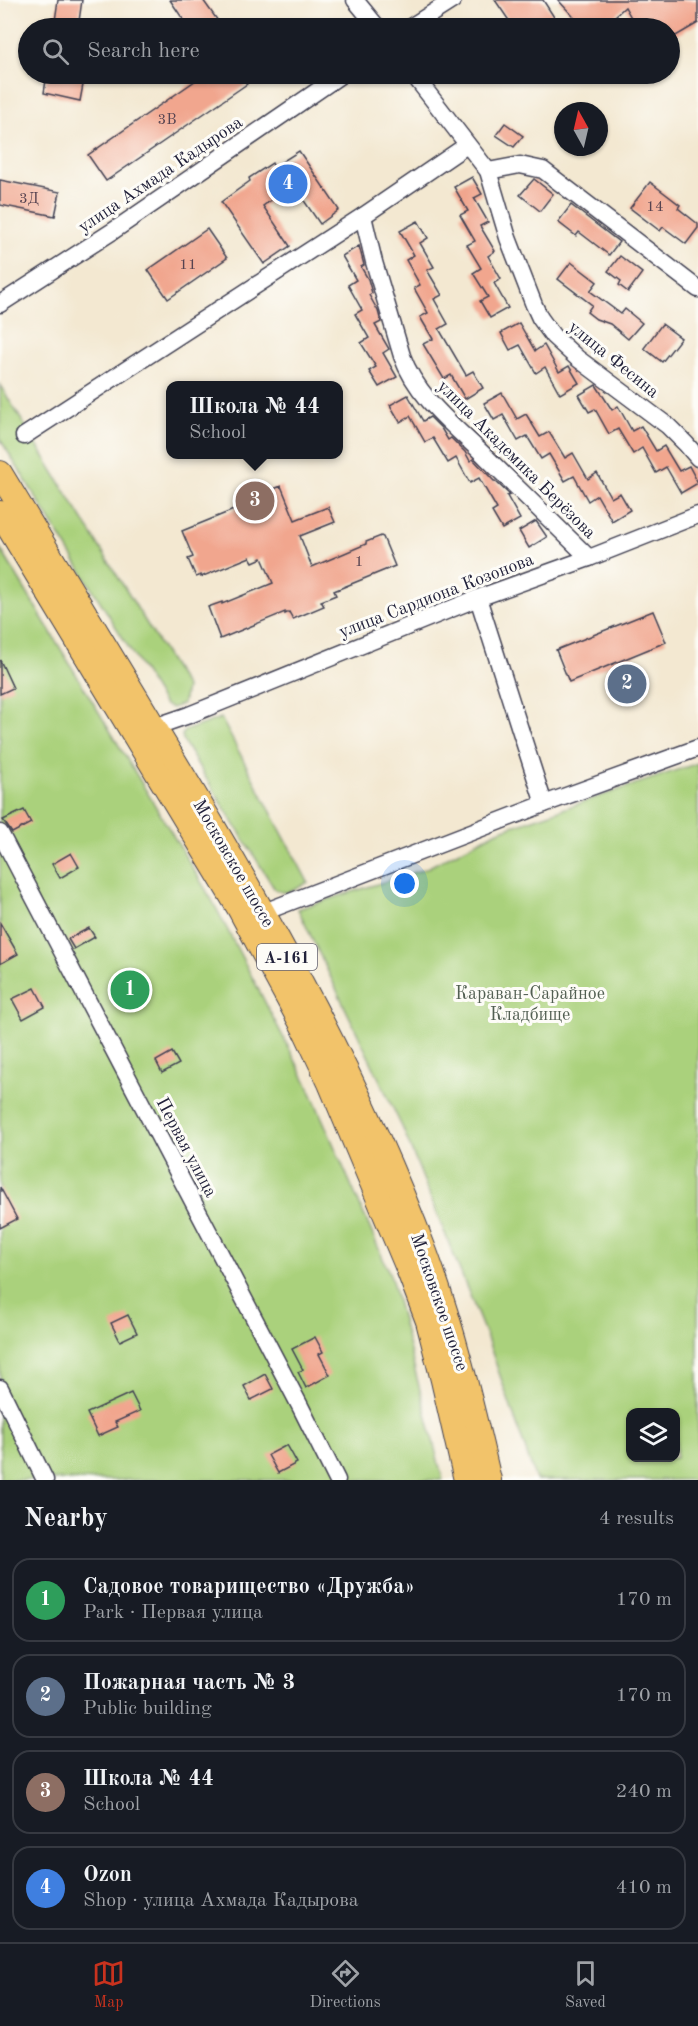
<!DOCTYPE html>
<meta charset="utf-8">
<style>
body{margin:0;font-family:"Old Standard TT",serif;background:#242831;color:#f1f3f6}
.controls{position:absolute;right:18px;bottom:18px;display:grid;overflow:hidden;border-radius:12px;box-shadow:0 2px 4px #0004}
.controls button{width:54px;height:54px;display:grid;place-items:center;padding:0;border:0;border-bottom:2px solid #363941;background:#171b24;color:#f1f3f6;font:30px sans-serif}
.compass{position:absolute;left:554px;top:102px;width:54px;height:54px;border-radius:50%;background:#171b24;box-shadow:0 2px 4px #0004;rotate:352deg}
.you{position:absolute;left:405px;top:884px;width:21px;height:21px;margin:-15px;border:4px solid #fff;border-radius:50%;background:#1a73e8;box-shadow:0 0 0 9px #1a73e833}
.badge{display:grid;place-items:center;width:39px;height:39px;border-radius:50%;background:#c8321e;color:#fff;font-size:20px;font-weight:700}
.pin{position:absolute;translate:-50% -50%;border:3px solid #fff;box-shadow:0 2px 6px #0006}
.popup{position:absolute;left:166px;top:381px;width:177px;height:78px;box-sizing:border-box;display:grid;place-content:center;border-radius:12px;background:#171b24;filter:drop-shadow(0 2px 4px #0005);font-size:20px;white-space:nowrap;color:#9ea1a6}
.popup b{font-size:22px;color:#f1f3f6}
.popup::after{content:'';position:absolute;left:50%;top:100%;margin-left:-12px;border:12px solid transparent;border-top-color:#171b24}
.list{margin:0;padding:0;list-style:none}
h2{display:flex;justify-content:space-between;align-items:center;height:78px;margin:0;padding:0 24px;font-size:26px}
h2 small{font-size:20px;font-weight:400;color:#9ea1a6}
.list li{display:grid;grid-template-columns:39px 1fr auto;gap:18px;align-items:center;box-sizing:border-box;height:84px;margin:0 12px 12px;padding:0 12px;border:2px solid #363941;border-radius:18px}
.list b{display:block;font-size:22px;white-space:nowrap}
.list p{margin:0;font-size:20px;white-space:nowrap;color:#9ea1a6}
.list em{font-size:20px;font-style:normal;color:#9ea1a6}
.icon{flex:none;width:33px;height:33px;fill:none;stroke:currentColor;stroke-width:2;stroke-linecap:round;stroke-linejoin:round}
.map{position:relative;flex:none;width:698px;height:1480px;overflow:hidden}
.search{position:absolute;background:#171b24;box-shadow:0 2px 4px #0004;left:18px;right:18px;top:18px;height:66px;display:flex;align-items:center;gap:15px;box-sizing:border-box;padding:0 21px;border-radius:33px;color:#9ea1a6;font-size:22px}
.sheet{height:462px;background:#171b24}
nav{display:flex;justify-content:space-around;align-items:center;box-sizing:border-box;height:84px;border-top:2px solid #363941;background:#171b24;font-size:16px;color:#9ea1a6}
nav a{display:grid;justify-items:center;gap:3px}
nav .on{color:#c8321e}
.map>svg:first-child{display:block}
.green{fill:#aad17c;stroke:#667a5c;stroke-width:1.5;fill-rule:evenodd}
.building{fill:#f1a68e}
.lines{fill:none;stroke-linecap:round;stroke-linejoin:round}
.minor-casing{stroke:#414052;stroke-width:19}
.highway-casing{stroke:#414052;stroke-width:26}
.minor{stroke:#fff;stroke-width:16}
.highway{stroke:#f2c36a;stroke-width:24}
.labels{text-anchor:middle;stroke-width:6;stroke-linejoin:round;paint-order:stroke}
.number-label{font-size:15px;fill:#564350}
.shield{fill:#fdfcf7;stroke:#646373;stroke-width:1.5}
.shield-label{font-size:16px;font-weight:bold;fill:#22223b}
.street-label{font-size:18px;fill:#22223b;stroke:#fdfcf7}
.park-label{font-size:18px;fill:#525f52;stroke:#fdfcf7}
</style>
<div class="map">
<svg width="698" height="1480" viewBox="0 0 698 1480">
<rect width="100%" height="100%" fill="#fdfcf7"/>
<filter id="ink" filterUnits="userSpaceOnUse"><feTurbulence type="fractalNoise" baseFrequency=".0167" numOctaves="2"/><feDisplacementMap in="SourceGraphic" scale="12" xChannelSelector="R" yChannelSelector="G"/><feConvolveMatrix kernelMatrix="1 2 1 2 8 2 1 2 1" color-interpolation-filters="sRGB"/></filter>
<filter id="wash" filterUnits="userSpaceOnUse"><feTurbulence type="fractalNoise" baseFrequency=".008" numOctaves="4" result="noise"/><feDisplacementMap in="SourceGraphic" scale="24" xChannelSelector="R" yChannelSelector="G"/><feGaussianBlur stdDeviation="1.35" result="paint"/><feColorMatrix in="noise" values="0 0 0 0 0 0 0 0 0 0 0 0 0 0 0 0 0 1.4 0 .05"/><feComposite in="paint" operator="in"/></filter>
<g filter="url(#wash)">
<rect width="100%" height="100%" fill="#f3e8d1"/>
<g class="green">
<polygon points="0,385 182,681 186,688 183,704 172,708 164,705 0,439"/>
<polygon points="0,548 212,900 306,1081 391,1277 443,1480 0,1480"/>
<path d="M221,718L308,882C298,888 285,898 274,888L183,741L182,735L184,731Z"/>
<path d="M698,763V1480H536L487,1338L403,1129L298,909L425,869L498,831ZM630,1412H676V1458H630Z"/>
</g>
<g id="blocks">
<g class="building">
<polygon points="58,0 82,0 78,28 54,28"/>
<polygon points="170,0 203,0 223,28 189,28"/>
<polygon points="495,0 543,0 561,28 514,28"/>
<polygon points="558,0 698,0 698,23 669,40 669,28 637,28 625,7 602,28 584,28"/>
<polygon points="47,74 85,74 80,101 44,93"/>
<polygon points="205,74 245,74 247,84 106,181 88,155"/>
<polygon points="505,123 523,136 514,147 496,135"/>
<polygon points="299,151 339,210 320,224 294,186 277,196 263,206 290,246 264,264 221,202 250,181 249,178 272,163 274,167"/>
<polygon points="472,177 482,194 474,198 488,222 480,226 495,251 488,256 501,279 494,283 508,308 490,318 480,301 488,297 473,273 481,268 467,245 475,241 460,215 468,211 454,187"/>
<polygon points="534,179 553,194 540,211 520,195"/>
<polygon points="0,180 60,192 55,216 0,205"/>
<polygon points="650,182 680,205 678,208 698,224 698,228 686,244 663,227 660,231 630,208"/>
<polygon points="571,205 619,242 609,255 579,232 576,236 558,222"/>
<polygon points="418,221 428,238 420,243 434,267 427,270 442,295 434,299 448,324 439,329 466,375 473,371 483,388 465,399 451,375 444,379 423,344 433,339 420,317 428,313 414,288 420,285 406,260 414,255 400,231"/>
<polygon points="207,229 227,258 168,299 148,270"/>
<polygon points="359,246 364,265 361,267 368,279 372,293 369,295 378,311 381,322 375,325 389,349 383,353 397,377 379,387 369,371 376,367 361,343 369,338 355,314 362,310 348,285 356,280 342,256"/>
<polygon points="620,256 642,273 628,292 619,285 621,281 608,271"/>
<polygon points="571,262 597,282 590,291 621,314 625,309 642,323 628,339 610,324 596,319 587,312 592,305 558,279"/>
<polygon points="519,323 535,351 544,345 559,372 569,366 579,383 560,394 545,367 536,373 520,345 510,350 501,333"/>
<polygon points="662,324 681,338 662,362 644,348"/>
<polygon points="596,385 612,410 618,406 632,431 641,426 656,451 664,446 679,471 689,466 698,483 681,493 666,467 656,473 642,448 633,454 618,429 609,434 595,409 589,412 579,395"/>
<polygon points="502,393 517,419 526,414 540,437 549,432 565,458 573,453 588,479 597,473 611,498 620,493 630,510 612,521 597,495 588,501 574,476 565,481 549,454 541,459 527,436 518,441 503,415 494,420 484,403"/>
<polygon points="408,395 423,421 430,417 441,428 448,440 451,438 465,452 470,461 473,459 494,481 495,481 510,495 507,496 520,519 502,529 492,512 497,509 479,478 470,483 456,458 448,463 433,438 425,442 410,416 400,422 390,405"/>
<polygon points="281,486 295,520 328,507 335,522 300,536 312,567 366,544 366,542 381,536 383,537 395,566 334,591 336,595 321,601 324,606 293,619 289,612 285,614 285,612 220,639 208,607 222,602 222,604 273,583 262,558 253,562 250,557 201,577 201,575 196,577 188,559 193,557 182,531 236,509 235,506 244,502 250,500 251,502 267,496 266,493 269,491"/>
<polygon points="536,521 547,537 529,548 519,531"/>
<polygon points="653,611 666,642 569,682 556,650"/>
<polygon points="0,660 13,688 0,694"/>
<polygon points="24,810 31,823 12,833 3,820"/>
<polygon points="71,853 79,867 60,878 52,864"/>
<polygon points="0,923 18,954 0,964"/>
<polygon points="89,928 95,937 74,949 68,939"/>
<polygon points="35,988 45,1007 23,1019 12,999"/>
<polygon points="172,1052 179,1064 162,1073 156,1061"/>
<polygon points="0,1187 17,1219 0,1228"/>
<polygon points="128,1315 137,1333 120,1341 111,1323"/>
<polygon points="315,1337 323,1352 319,1354 330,1375 306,1388 298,1372 303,1370 292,1349"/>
<polygon points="265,1374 273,1389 251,1400 244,1386"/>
<polygon points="131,1393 140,1411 115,1422 118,1427 98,1436 87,1413"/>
<polygon points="287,1445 297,1463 278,1473 268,1455"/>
</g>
</g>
</g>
<g filter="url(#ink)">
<use href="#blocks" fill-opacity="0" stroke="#414052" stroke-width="1.5"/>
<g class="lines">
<g class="minor-casing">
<g id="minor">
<polyline points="355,0 378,28"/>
<polyline points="409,28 453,0"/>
<polyline points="413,74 488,171 508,238 534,305 540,318 553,336 577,358 668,426 686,444 698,458"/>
<polyline points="488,171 520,165 543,170 698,289"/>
<path d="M363,216L374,262L402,356C417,398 456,427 487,458C521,491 555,525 589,558"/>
<polyline points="0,304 113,231 342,74"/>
<polyline points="24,436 363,216 467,145"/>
<polyline points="478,598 544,804"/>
<polyline points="154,727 189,715 478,598 589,558 698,515"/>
<polyline points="0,833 300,1406 337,1480"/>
<polyline points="264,912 544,804 698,748"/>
<polyline points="0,1388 45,1480"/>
</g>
</g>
<g class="highway-casing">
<g id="highway">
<path d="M0,473C52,558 103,644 155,729C257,897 355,1067 425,1252C453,1327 471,1402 489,1480"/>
<polyline points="0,513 239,908 304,1028 330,1083 407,1266 428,1321 443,1380 466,1480"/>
</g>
</g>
<use href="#minor" class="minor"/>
<use href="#highway" class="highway"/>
</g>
</g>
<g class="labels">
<g class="number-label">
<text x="167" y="124">3В</text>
<text x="29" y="203">3Д</text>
<text x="655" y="211">14</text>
<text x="188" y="269">11</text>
<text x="359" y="566">1</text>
</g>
<rect class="shield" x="257" y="944" width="60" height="26" rx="4.5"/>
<g class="shield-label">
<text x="287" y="963">А-161</text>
</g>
<g class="street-label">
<text transform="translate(160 174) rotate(-34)" y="6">улица Ахмада Кадырова</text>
<text transform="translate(614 359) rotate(39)" y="6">улица Фесина</text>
<text transform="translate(517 459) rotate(45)" y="6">улица Академика Берёзова</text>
<text transform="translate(436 595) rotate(-21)" y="6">улица Сардиона Козонова</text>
<text transform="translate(234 863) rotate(60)" y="6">Московское шоссе</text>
<text transform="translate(187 1147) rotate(62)" y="6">Первая улица</text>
<text transform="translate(440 1302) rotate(71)" y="6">Московское шоссе</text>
</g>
<g class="park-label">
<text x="530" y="999">Караван-Сарайное<tspan x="530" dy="21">Кладбище</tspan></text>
</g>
</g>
</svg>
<div class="controls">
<button><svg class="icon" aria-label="layers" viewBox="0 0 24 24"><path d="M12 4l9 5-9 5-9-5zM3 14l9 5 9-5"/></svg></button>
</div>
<svg class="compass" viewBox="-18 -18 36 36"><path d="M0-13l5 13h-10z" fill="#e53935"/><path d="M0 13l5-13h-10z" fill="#9ea1a6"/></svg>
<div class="you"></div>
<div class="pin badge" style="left:130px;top:990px;background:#2e9e5b">1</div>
<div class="pin badge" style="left:627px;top:684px;background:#5c6f8a">2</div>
<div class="pin badge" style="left:255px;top:501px;background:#8d6e63">3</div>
<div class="popup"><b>Школа № 44</b>School</div>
<div class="pin badge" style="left:288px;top:184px;background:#3f7fe0">4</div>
<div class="search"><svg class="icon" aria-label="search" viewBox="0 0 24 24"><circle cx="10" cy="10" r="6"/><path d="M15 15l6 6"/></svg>Search here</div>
</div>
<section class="sheet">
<h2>Nearby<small>4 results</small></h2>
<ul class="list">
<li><span class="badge" style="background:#2e9e5b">1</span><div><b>Садовое товарищество «Дружба»</b><p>Park · Первая улица</p></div><em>170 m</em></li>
<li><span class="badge" style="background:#5c6f8a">2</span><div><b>Пожарная часть № 3</b><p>Public building</p></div><em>170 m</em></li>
<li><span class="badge" style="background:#8d6e63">3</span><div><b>Школа № 44</b><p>School</p></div><em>240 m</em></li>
<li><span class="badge" style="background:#3f7fe0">4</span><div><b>Ozon</b><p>Shop · улица Ахмада Кадырова</p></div><em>410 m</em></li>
</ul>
</section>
<nav>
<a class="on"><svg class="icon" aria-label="map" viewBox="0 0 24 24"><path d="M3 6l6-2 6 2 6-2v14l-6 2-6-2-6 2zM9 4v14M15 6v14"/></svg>Map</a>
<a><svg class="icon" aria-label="directions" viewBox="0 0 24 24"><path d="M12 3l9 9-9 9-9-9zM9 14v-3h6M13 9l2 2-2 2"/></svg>Directions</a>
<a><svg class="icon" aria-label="saved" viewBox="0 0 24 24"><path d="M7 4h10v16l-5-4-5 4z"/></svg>Saved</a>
</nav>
